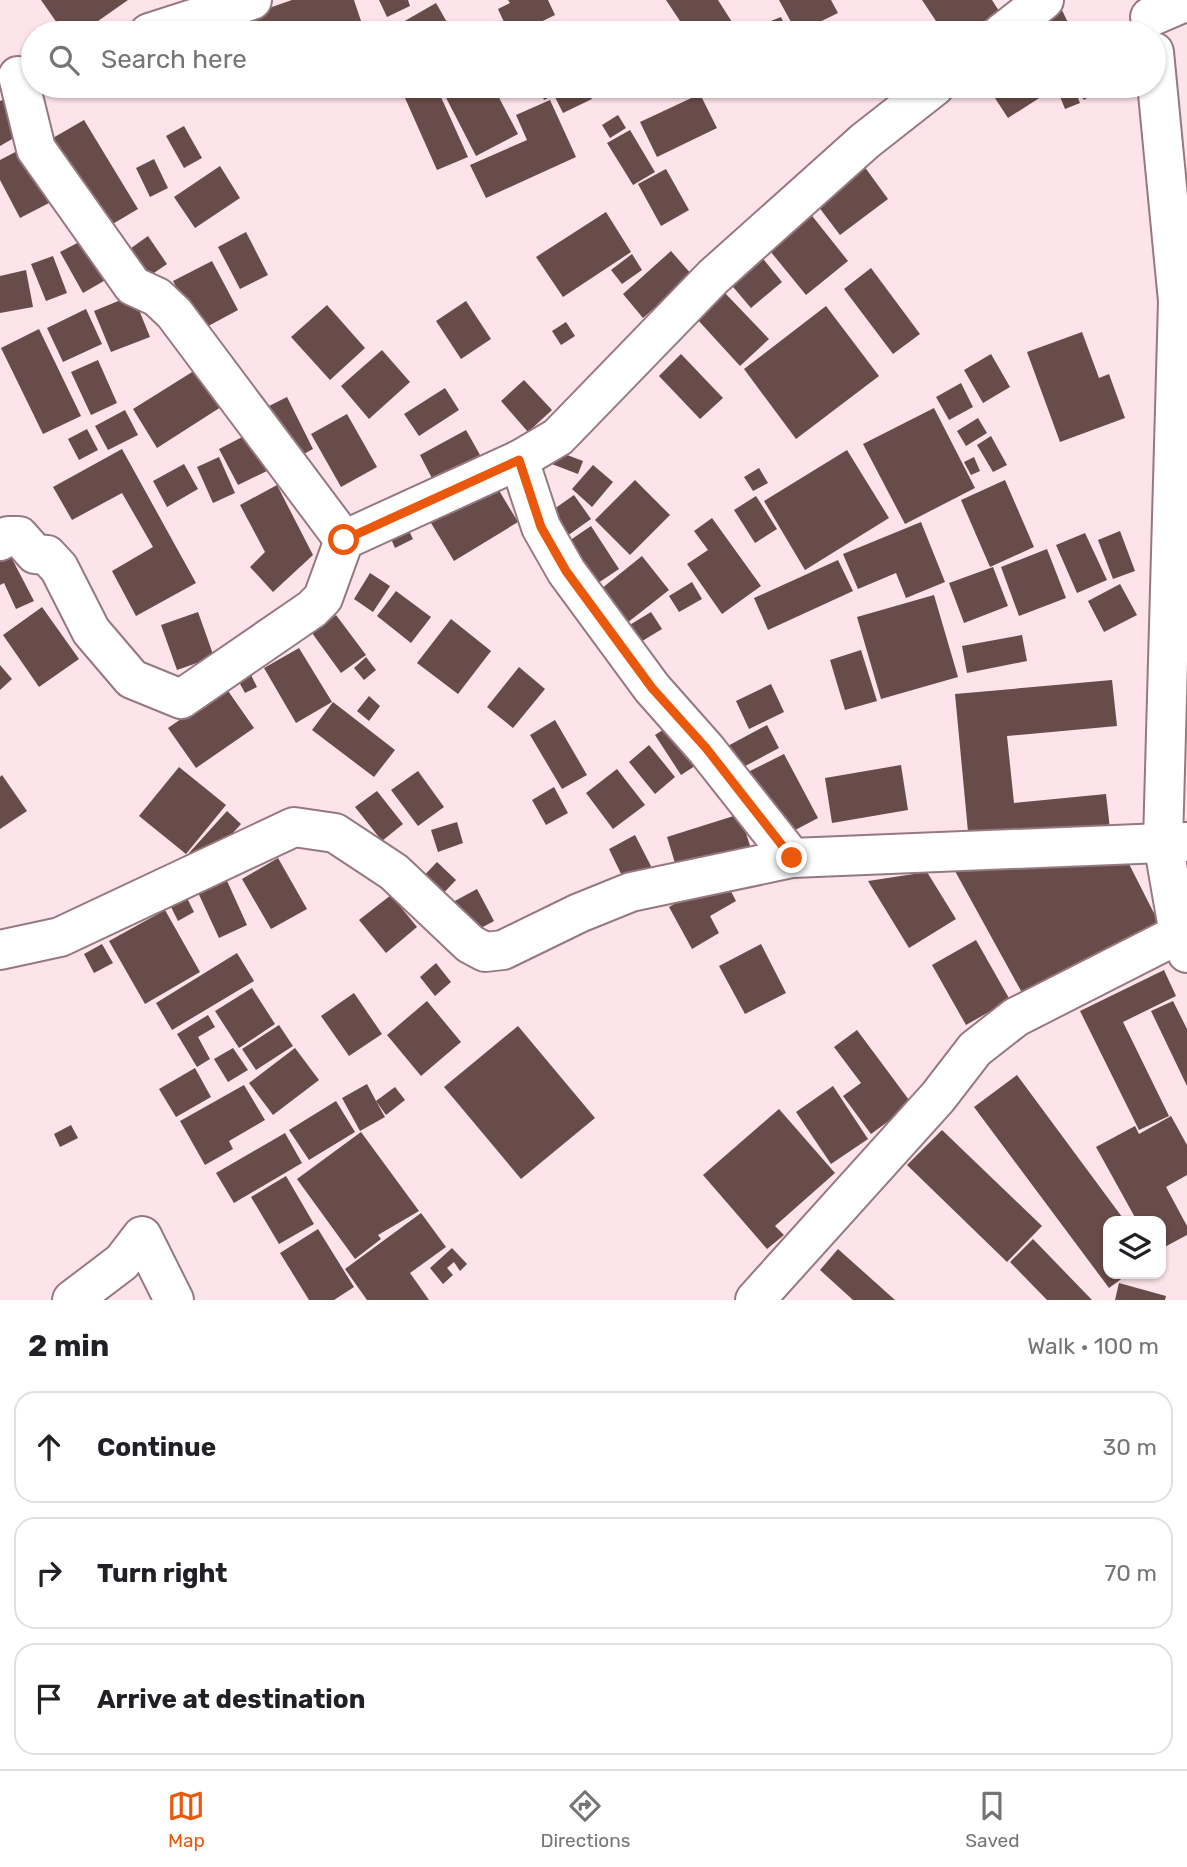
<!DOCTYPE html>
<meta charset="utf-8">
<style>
body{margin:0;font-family:Rubik,sans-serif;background:#f2f2f2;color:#202124}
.controls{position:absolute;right:21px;bottom:21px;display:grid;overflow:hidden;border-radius:14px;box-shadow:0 2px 5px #0004}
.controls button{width:63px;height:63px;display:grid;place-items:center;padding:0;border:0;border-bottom:2px solid #e0e0e0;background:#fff;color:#202124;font:35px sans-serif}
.stop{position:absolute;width:21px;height:21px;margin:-16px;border:5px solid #ea580c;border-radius:50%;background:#fff}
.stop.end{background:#ea580c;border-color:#fff;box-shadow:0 2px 7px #0008}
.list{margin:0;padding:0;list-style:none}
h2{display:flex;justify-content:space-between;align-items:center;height:91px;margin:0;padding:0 28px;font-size:30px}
h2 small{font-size:23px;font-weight:400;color:#757577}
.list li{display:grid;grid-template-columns:46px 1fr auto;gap:21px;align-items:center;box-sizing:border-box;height:112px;margin:0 14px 14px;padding:0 14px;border:2px solid #e0e0e0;border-radius:21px}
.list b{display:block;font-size:26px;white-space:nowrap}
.list em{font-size:23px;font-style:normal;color:#757577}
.icon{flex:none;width:38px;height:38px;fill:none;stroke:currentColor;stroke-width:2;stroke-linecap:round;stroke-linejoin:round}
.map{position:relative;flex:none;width:1187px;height:1300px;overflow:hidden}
.search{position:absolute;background:#fff;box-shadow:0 2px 5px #0004;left:21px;right:21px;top:21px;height:77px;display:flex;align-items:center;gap:18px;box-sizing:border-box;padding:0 24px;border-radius:38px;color:#757577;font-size:26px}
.sheet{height:469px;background:#fff}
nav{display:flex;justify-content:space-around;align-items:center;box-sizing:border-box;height:98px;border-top:2px solid #e0e0e0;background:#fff;font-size:19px;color:#757577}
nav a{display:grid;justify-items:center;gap:4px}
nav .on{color:#ea580c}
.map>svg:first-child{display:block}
.building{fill:#684c49}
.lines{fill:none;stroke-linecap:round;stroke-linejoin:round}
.minor-casing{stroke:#967880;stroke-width:42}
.minor{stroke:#fff;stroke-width:38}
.route{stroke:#ea580c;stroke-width:9}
</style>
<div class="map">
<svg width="1187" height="1300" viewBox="0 0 1187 1300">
<rect width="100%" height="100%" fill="#fde3ea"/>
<g class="building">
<polygon points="41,0 128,0 81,33 64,33"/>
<polygon points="292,0 354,0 365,33 304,33 303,29 290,33 260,33 252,14"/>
<polygon points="379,0 408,0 410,6 387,17"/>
<polygon points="508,0 548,0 555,15 518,33 509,33 498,9 510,3"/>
<polygon points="666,0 718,0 739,33 688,33"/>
<polygon points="779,0 831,0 838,13 797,33"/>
<polygon points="922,0 992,0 999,11 967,33 944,33"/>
<polygon points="436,3 452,31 384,33"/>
<polygon points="1060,6 1073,33 1036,33 1030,21"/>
<polygon points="247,14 254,33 229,33 225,22"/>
<polygon points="781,17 788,33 765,33 761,25"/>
<polygon points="409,86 436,86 468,157 437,170 401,89"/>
<polygon points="440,86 493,86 518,134 476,156"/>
<polygon points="538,86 585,86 592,99 563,113 554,95 544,100"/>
<polygon points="987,86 1038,86 1044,95 1008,118"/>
<polygon points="1066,86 1073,86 1080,103 1065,109 1057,89"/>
<polygon points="1075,86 1099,86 1101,89 1084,100"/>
<polygon points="700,94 717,128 657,157 640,122"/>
<polygon points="7,98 26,131 0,146 0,101"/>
<polygon points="550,100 576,157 486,198 470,165 527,140 516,115"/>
<polygon points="618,115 626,128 610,138 602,125"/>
<polygon points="84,120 138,209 99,232 46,142"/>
<polygon points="184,126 202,158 184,168 166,136"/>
<polygon points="630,130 655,172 633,185 607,143"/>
<polygon points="23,148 51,202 20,218 0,180 0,160"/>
<polygon points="154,159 168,188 150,197 136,168"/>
<polygon points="220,166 240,198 195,228 174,197"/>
<polygon points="864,166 888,199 840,235 815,202"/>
<polygon points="666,169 689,210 661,226 638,184"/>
<polygon points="606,212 631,252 563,297 536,257"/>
<polygon points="809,212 848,261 806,295 766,246"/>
<polygon points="246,232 268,275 240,289 218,247"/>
<polygon points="148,236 167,264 151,275 120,256"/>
<polygon points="87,238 109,278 83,293 60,252"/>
<polygon points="671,251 692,275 643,318 623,294"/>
<polygon points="632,254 642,270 622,284 611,270"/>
<polygon points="760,255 782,282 751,308 728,281"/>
<polygon points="53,256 67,293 46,301 31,264"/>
<polygon points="212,261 238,310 199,331 173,281"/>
<polygon points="871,268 920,334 893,354 844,289"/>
<polygon points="26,270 33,307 0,313 0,276"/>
<polygon points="725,293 769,339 740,366 697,319"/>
<polygon points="133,295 150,337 111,352 94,311"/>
<polygon points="466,301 491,339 461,359 436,321"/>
<polygon points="327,305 365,348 330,380 291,337"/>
<polygon points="826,306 879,376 796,439 744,369"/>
<polygon points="86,309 102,344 63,362 47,328"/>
<polygon points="566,322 575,336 561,345 552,331"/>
<polygon points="39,329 81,416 43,434 1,348"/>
<polygon points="1082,332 1099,378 1109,374 1125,418 1060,442 1027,352"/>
<polygon points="382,350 410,382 369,419 341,386"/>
<polygon points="681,354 723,398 700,419 659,376"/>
<polygon points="991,354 1010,387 983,403 964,370"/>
<polygon points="98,360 117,403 91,415 71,372"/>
<polygon points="197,369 221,407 157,448 133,409"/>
<polygon points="524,380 552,410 528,432 501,401"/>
<polygon points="961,383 973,407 949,420 936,397"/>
<polygon points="445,388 459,410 419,436 404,414"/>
<polygon points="287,397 313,449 289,462 263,409"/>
<polygon points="934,408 975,488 905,524 863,444"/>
<polygon points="125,410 138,435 108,450 95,426"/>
<polygon points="347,414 377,467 341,487 311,434"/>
<polygon points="978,418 987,433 966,446 957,431"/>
<polygon points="87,429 98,450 79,460 68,439"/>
<polygon points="466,430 484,462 437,488 420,455"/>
<polygon points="250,433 269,470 238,485 219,449"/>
<polygon points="991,436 1007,465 993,472 977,445"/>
<polygon points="122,449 196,583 136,616 112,571 153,547 122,493 72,520 53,487"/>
<polygon points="554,450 583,461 578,474 549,463"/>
<polygon points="847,450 889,518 805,570 764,501"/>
<polygon points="219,457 235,493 213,503 197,467"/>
<polygon points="974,457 980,471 971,475 964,462"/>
<polygon points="184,464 198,489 167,507 153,481"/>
<polygon points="593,465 613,482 592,507 572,489"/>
<polygon points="759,468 768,483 753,491 744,477"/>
<polygon points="492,479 518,522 454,561 428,518"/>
<polygon points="635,480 670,515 630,555 595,520"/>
<polygon points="1005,480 1034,547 990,567 961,500"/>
<polygon points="277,485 313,555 273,592 250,567 265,552 240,505"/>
<polygon points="574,495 591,519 567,536 550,512"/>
<polygon points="756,496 777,529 755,543 734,510"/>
<polygon points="712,518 761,586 722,614 687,564 708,550 694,531"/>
<polygon points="921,522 945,582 906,598 896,573 858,589 843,554"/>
<polygon points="405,523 413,539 395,548 388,532"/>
<polygon points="591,526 619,569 598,583 584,561 576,566 563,545"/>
<polygon points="1120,531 1135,571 1113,579 1098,540"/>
<polygon points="1085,533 1107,580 1077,593 1056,545"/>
<polygon points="1047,549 1066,598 1019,616 1001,567"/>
<polygon points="9,553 34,601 16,609 4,583 0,585 0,558"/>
<polygon points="642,556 669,590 627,623 601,589"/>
<polygon points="838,560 853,591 768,630 754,598"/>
<polygon points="993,567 1008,606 964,623 949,583"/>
<polygon points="370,573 390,586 373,612 354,599"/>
<polygon points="692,582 702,599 679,612 669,596"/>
<polygon points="1120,584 1137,615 1104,632 1088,601"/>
<polygon points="396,591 431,617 411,643 377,616"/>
<polygon points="934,595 958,677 881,699 857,617"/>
<polygon points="42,607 79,659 39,687 3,635"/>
<polygon points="198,612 214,657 177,670 161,625"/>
<polygon points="651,612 662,629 639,643 628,626"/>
<polygon points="336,615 366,655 341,673 312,633"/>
<polygon points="451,619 491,651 458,694 417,663"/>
<polygon points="1022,635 1027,661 967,673 962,646"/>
<polygon points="299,648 332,702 296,723 264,668"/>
<polygon points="861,650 877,701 845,710 830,660"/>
<polygon points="366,657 376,670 364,680 354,668"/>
<polygon points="0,665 12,679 0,690"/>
<polygon points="519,667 545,689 513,728 487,707"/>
<polygon points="251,675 257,687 245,693 239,682"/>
<polygon points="1112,680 1117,726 1007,736 1014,803 1106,794 1110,829 969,842 955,694"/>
<polygon points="771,684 784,712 749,729 736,701"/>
<polygon points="226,688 254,728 196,768 168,728"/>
<polygon points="369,696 380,706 369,721 357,711"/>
<polygon points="333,702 395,750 374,777 312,730"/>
<polygon points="555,720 587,775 562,789 530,735"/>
<polygon points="675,722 701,762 681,775 655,735"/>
<polygon points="767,725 779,748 736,771 724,748"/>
<polygon points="649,745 675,777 655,794 629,762"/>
<polygon points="784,754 818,818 782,837 748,772"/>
<polygon points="901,765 908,810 832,823 825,778"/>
<polygon points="179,767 226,805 186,854 139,816"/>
<polygon points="617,769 645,805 613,829 586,793"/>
<polygon points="418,771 444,807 418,826 391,790"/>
<polygon points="2,775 27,811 0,829 0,777"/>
<polygon points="554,787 568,813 546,825 532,800"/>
<polygon points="377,791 403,824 382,841 355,807"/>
<polygon points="227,811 241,824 203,866 189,853"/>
<polygon points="740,814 752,852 679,876 667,837"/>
<polygon points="457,822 463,843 438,852 431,830"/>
<polygon points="635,835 654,872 627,886 609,849"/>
<polygon points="278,858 307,909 271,929 242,879"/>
<polygon points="437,862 456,880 435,902 416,884"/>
<polygon points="1128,862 1161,927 1026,1000 955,871"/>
<polygon points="223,872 247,925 219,938 195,886"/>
<polygon points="927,872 956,919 909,948 868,881"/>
<polygon points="723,876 736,901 710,916 719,933 692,949 669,907"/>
<polygon points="477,889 494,921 470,934 453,902"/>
<polygon points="183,890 194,912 178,921 167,899"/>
<polygon points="391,895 417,927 386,953 359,920"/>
<polygon points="165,910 200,972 145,1004 109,941"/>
<polygon points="976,940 1010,1000 966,1025 932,965"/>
<polygon points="102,944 113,963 94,973 84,954"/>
<polygon points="761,944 786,993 745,1014 719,966"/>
<polygon points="237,953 254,981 172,1030 156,1003"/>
<polygon points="436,963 451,982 435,996 420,977"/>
<polygon points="1164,970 1176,996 1123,1022 1169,1116 1139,1130 1080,1011"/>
<polygon points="252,988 275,1024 239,1048 215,1011"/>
<polygon points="354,993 382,1034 349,1056 321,1016"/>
<polygon points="427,1001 461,1042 421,1076 387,1035"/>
<polygon points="1173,1001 1187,1029 1187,1086 1151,1011"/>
<polygon points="208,1015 215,1027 198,1037 210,1059 197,1067 177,1034"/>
<polygon points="279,1025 293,1046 256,1070 242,1049"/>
<polygon points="518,1026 595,1118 521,1179 444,1087"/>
<polygon points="857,1030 912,1104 871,1134 843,1096 861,1083 834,1047"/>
<polygon points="233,1048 248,1070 228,1082 214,1059"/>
<polygon points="295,1048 319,1080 273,1115 249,1083"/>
<polygon points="195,1068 211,1097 176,1117 159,1089"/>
<polygon points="1017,1075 1125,1221 1108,1221 1108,1274 1128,1274 1109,1288 974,1107"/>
<polygon points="367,1084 376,1101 395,1087 405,1100 386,1115 376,1101 385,1117 360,1131 342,1098"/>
<polygon points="244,1085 265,1120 229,1141 233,1149 205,1165 180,1121"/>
<polygon points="833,1086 868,1139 831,1164 796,1112"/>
<polygon points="336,1101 355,1132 309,1160 289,1130"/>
<polygon points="779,1109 835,1173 775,1226 784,1235 767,1249 703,1175"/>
<polygon points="1171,1116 1187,1145 1187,1175 1166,1187 1187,1226 1187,1235 1161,1249 1161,1221 1137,1221 1096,1147 1135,1126 1139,1134"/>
<polygon points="71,1125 78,1138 60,1147 54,1134"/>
<polygon points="942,1130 1042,1226 1007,1262 907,1165"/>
<polygon points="361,1132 419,1211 378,1235 381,1239 355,1259 297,1179"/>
<polygon points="285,1133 302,1163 234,1203 216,1173"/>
<polygon points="286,1176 314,1224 279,1244 251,1197"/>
<polygon points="421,1213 446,1247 410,1273 429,1300 367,1300 345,1269"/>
<polygon points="318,1229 354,1287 334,1300 309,1300 280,1253"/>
<polygon points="1033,1239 1092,1300 1047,1300 1010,1262"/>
<polygon points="452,1248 467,1264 460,1271 454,1262 447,1268 453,1275 443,1284 430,1268"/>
<polygon points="838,1249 895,1300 853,1300 820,1270"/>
<polygon points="1119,1283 1166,1296 1165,1300 1115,1300"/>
</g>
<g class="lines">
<g class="minor-casing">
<g id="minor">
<polyline points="1150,17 1187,1"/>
<polyline points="149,33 252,0"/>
<polyline points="1002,33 1044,0"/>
<polyline points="1154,52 1178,301 1163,842 1179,934 1187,953"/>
<polyline points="18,76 36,149 133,286 157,297 174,313 344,540"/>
<polyline points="519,460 541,527 566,571 652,688 706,749 792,858"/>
<polyline points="0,541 8,536 19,536 35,554 47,555 59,568 91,631 132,679 181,699 312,609 323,598 344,540 519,460 558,437 713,277 865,141 935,86"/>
<polyline points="0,950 60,937 294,827 335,833 394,872 470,944 485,952 503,950 579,913 631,892 792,858 1187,842"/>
<polyline points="72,1300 122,1262 142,1236 174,1300"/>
<polyline points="755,1300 938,1097 975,1049 1016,1017 1179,934"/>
</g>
</g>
<use href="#minor" class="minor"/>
</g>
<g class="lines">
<polyline class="route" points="344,540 519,460 541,527 566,571 652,688 706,748 792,858"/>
</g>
</svg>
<div class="controls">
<button><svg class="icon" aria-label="layers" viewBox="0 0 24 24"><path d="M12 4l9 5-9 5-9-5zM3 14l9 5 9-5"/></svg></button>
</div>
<div class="stop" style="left:344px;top:540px"></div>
<div class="stop end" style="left:792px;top:858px"></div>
<div class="search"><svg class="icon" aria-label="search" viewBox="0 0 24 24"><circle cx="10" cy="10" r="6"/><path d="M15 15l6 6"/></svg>Search here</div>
</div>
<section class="sheet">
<h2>2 min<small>Walk · 100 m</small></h2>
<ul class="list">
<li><svg class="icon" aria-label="ahead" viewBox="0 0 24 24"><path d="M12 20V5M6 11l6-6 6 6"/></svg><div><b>Continue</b></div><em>30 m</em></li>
<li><svg class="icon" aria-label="right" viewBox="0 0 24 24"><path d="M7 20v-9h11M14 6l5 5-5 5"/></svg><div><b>Turn right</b></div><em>70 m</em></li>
<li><svg class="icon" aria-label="arrive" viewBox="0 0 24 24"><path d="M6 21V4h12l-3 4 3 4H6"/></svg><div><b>Arrive at destination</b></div></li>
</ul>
</section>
<nav>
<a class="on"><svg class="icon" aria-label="map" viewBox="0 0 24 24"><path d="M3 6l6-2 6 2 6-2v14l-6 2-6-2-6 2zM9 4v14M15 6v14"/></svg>Map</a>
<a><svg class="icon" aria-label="directions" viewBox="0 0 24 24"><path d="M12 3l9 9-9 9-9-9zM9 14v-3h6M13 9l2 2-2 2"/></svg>Directions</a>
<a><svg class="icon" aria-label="saved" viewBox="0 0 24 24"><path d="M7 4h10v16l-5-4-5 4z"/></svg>Saved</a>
</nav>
